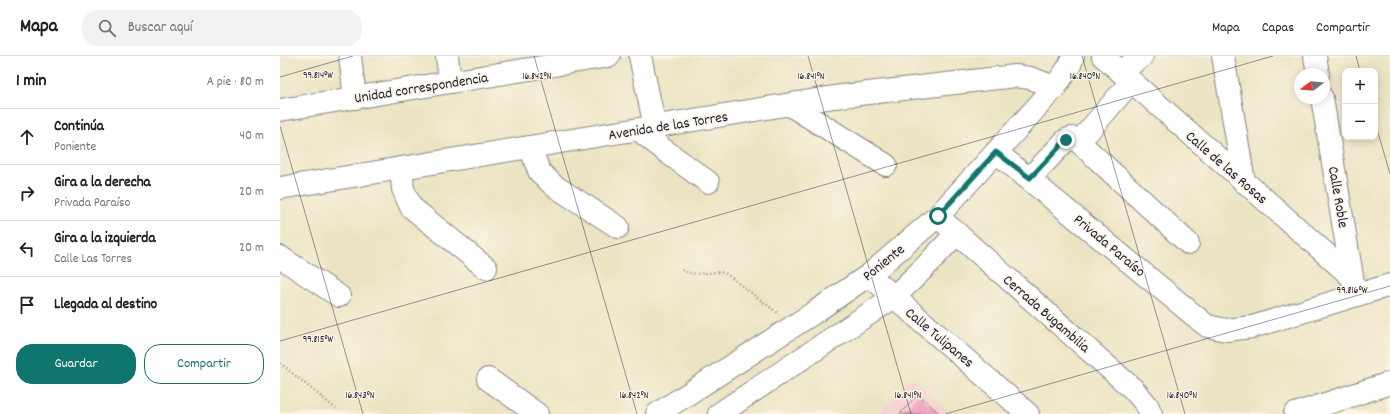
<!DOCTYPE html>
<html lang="es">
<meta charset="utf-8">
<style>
body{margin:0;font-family:Dekko,sans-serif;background:#f2f2f2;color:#202124}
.controls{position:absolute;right:12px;top:12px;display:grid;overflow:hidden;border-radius:8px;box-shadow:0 2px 10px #0003}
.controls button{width:36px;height:36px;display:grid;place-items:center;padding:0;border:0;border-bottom:1px solid #e0e0e0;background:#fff;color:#202124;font:20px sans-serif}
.compass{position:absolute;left:1014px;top:12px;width:36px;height:36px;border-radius:50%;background:#fff;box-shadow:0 2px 10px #0003;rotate:254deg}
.stop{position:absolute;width:12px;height:12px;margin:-9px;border:3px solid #0f766e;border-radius:50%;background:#fff}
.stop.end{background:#0f766e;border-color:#fff;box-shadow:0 1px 4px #0008}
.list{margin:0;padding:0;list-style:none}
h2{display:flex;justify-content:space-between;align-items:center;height:52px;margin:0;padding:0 16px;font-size:17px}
h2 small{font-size:13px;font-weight:400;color:#757577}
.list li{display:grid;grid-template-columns:26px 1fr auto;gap:12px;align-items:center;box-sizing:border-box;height:56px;padding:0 16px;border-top:1px solid #e0e0e0}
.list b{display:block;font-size:15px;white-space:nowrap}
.list p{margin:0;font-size:13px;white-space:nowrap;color:#757577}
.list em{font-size:13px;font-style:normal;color:#757577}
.actions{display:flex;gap:8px;padding:12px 16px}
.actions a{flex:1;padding:9px 0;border:1px solid #0f766e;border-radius:16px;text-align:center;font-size:14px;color:#0f766e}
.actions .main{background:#0f766e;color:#fff}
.icon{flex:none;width:22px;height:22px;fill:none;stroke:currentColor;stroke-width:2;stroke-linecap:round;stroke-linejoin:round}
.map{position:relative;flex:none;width:1110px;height:358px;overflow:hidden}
header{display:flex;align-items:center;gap:24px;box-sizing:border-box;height:56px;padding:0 20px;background:#fff;border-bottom:1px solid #e0e0e0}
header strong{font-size:19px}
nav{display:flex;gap:22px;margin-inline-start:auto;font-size:14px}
.search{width:280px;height:36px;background:#f2f2f2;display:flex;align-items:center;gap:10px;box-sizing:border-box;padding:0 14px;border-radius:16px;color:#757577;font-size:15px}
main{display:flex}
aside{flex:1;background:#fff}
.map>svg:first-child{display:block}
.built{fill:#f7cfd1}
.building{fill:#eea3c1}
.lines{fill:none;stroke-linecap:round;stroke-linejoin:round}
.minor-casing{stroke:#86837e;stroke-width:24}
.path{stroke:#86837e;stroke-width:2.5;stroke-dasharray:1 3;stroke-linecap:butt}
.minor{stroke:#fff;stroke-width:22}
.route{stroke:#0f766e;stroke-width:5}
.ticks{fill:none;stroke:#22223b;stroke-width:1;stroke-opacity:0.45}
.labels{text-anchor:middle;stroke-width:3;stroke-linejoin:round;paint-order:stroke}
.street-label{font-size:15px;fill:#22223b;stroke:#fcf5e5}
.ticks-label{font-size:10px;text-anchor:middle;fill:#22223b;stroke:#fcf5e5;stroke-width:3;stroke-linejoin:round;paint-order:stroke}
</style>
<header>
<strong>Mapa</strong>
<div class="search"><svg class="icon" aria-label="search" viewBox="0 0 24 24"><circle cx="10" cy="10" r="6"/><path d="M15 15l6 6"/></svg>Buscar aquí</div>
<nav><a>Mapa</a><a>Capas</a><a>Compartir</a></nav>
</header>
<main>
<aside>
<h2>1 min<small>A pie · 80 m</small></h2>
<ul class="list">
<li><svg class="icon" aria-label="ahead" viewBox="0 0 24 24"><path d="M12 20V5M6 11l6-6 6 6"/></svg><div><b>Continúa</b><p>Poniente</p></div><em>40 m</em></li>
<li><svg class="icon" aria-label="right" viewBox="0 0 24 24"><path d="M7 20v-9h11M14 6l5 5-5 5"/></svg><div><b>Gira a la derecha</b><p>Privada Paraíso</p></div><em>20 m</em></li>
<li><svg class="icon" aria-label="left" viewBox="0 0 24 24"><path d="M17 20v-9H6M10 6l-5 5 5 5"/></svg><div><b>Gira a la izquierda</b><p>Calle Las Torres</p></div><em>20 m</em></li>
<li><svg class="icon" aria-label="arrive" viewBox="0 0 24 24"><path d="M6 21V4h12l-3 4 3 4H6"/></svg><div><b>Llegada al destino</b></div></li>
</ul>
<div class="actions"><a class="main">Guardar</a><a>Compartir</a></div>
</aside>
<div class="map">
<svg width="1110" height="358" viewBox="0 0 1110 358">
<rect width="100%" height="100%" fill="#fcf5e5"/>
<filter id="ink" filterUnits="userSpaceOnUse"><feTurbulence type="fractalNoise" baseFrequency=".025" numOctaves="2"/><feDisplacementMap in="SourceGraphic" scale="8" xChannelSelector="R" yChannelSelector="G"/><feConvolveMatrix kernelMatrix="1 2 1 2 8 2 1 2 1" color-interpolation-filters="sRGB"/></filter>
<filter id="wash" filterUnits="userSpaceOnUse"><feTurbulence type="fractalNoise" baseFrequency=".012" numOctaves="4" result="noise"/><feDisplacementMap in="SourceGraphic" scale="16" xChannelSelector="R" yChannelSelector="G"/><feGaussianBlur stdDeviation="0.9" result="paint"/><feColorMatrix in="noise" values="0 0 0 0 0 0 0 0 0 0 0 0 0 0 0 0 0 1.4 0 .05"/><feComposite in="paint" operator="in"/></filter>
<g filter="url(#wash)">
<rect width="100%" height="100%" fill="#ebe4c2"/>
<polygon class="built" points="632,321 670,358 599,358"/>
<g id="blocks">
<polygon class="building" points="638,338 660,358 620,358"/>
</g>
</g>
<g filter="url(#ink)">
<use href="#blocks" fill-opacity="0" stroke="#86837e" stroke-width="1"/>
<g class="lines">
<g class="minor-casing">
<g id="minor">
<polyline points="70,0 75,42"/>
<polyline points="167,0 170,26"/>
<polyline points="360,0 375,71"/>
<polyline points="823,0 1072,221"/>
<polyline points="943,0 964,126"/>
<polyline points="1035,0 1038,18"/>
<polyline points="841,16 862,0"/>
<polyline points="1042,42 1073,226"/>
<polyline points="510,49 606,109"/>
<polyline points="0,54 329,0"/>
<polyline points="359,74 384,94 428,126"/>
<polyline points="799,86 851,26"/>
<polyline points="250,91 259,115 273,129 338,171"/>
<polyline points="716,96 927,270 946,274 972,271 1110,229"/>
<polyline points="121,112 123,133 131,151 206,212"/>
<polyline points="750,122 786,84 792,82 799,86 908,187"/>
<polyline points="0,132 554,41 735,20 750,22 775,31"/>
<polyline points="666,168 853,333 867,349 871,358"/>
<polyline points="0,201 59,240"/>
<polyline points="589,219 748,358"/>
<polyline points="208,323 257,358"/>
<polyline points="377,358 532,258 589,219 658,160 775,31 790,9 793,0"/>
<polyline points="439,358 614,241 643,213 677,177"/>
<polyline points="1015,358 1110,327"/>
</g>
</g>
<g class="path">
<path d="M402,214C418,222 428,214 445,217L499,258"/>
<polyline points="0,307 56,353"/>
</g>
<use href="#minor" class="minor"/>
</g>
</g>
<g class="lines" filter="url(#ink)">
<polyline class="route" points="658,160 716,96 750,122 786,84"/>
</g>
<path class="ticks" d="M254,0L357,358M528,0L631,358M802,0L905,358M1076,0L1080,15M0,21L73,0M1095,66L1110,118M0,70L83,358M0,285L993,0M665,358L1110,230"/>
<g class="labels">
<g class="street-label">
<text transform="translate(141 31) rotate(-9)" y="5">Unidad correspondencia</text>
<text transform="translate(388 69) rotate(-9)" y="5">Avenida de las Torres</text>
<text transform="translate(947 111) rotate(41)" y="5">Calle de las Rosas</text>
<text transform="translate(1059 141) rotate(80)" y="5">Calle Roble</text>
<text transform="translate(830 189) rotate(40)" y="5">Privada Paraíso</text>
<text transform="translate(603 206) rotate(-39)" y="5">Poniente</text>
<text transform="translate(767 257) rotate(41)" y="5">Cerrada Bugambilia</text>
<text transform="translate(660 281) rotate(40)" y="5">Calle Tulipanes</text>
</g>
</g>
<g class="ticks-label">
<text x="38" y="22">99.814°W</text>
<text x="257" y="23">16.842°N</text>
<text x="531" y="23">16.841°N</text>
<text x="805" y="23">16.840°N</text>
<text x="1072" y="237">99.816°W</text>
<text x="38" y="286">99.815°W</text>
<text x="80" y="342">16.843°N</text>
<text x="354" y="342">16.842°N</text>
<text x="628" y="342">16.841°N</text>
<text x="902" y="342">16.840°N</text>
</g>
</svg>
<div class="controls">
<button>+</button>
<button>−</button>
</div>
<svg class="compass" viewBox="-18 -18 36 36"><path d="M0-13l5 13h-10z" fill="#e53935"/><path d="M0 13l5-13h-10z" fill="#757577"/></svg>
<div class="stop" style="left:658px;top:160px"></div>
<div class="stop end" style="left:786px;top:84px"></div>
</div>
</main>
